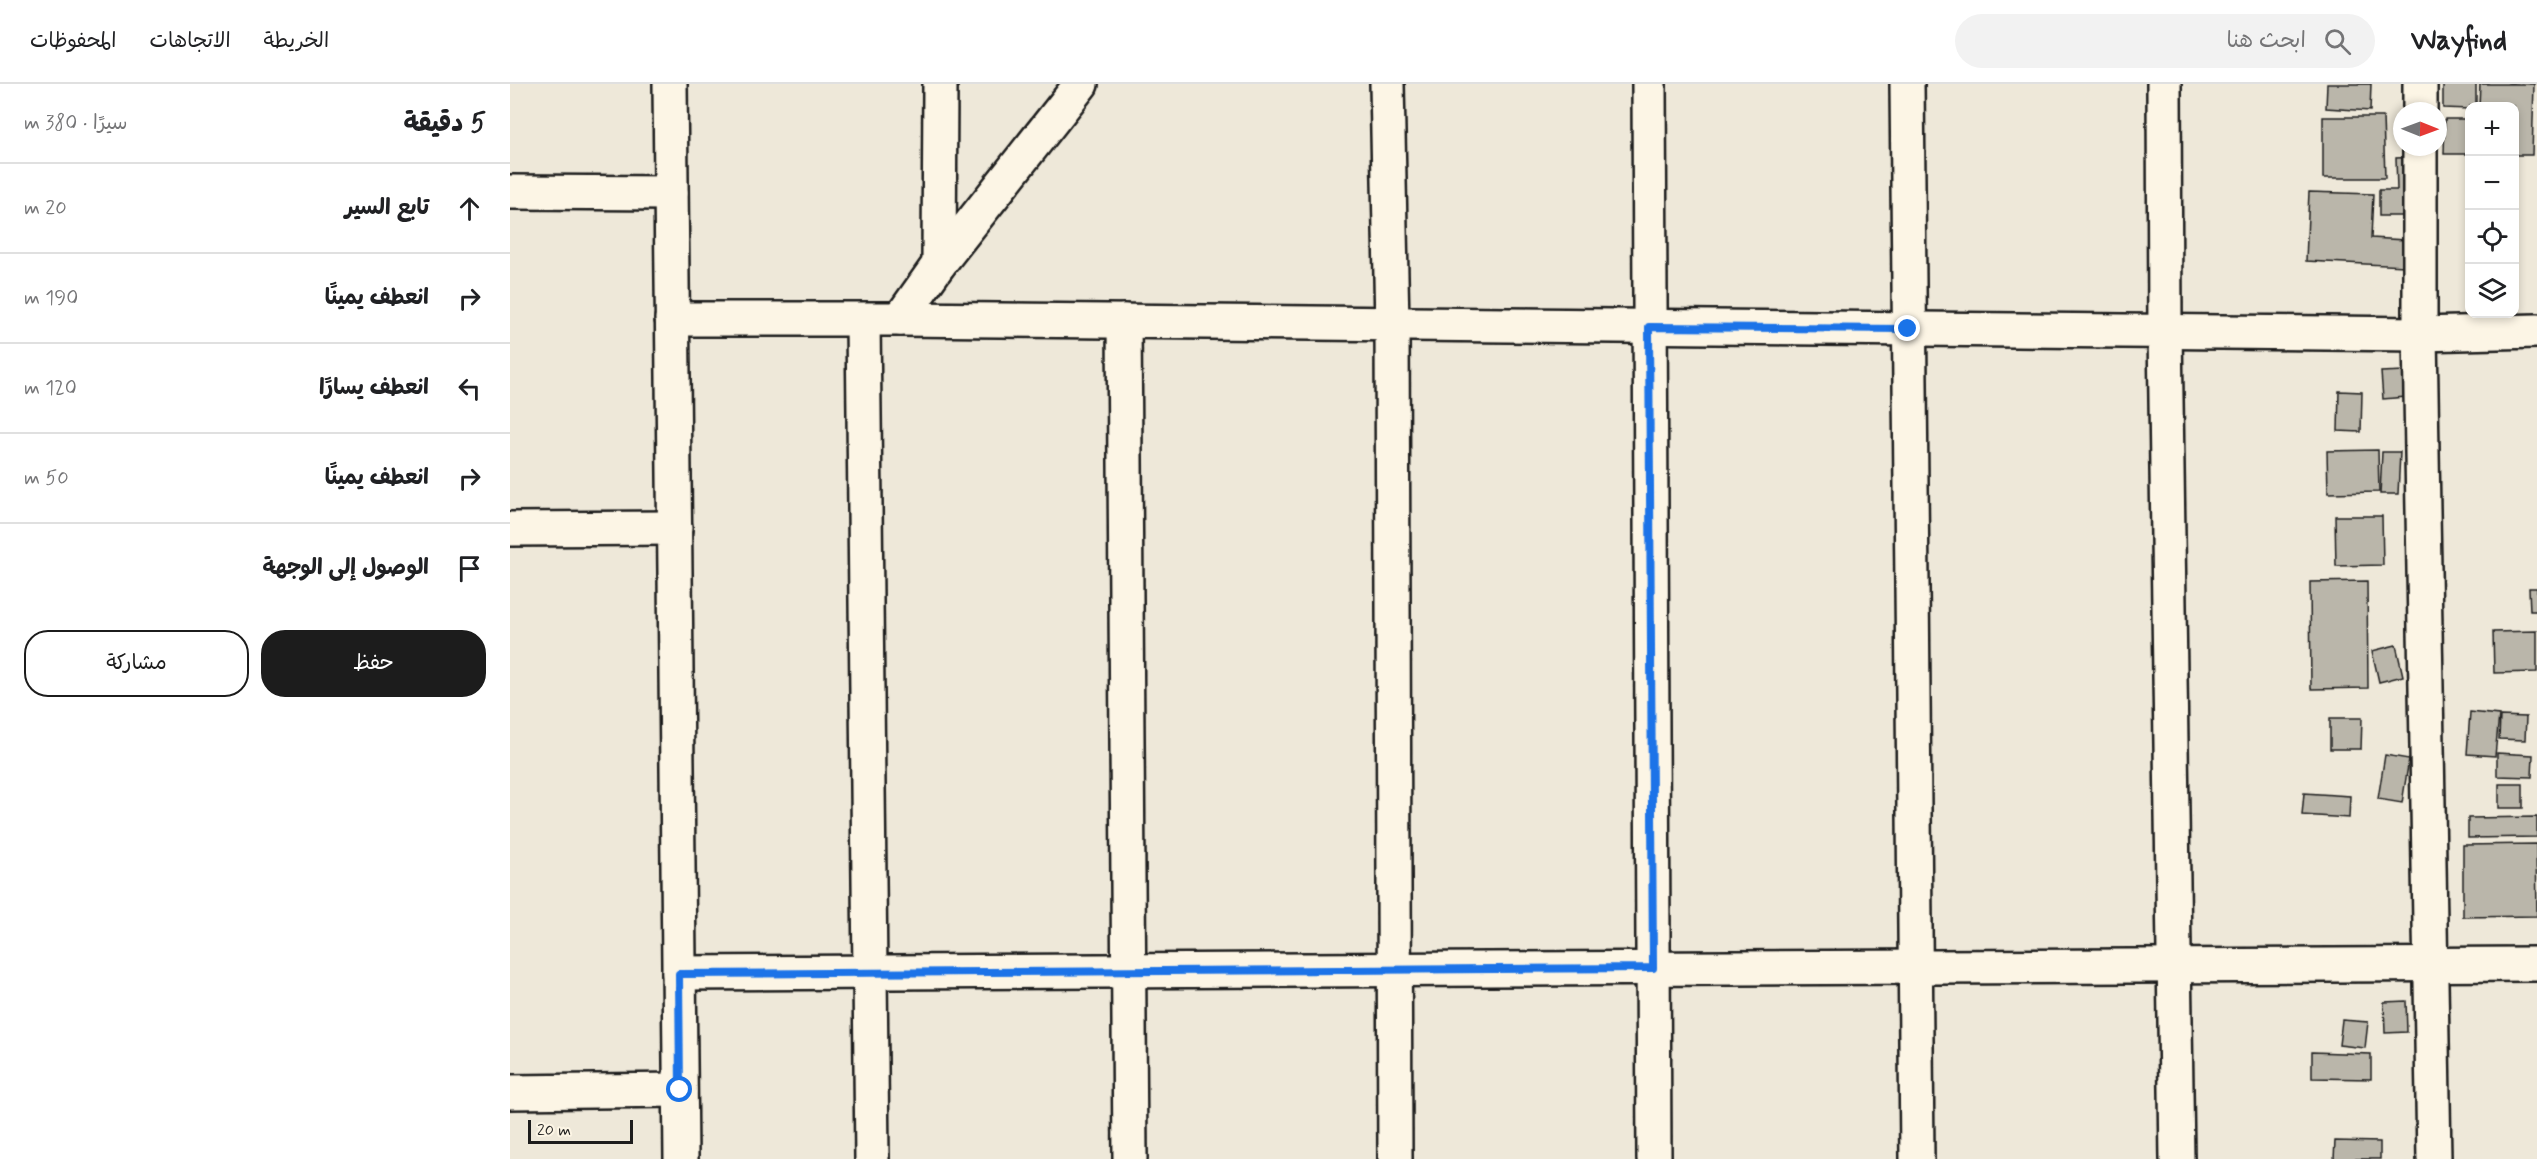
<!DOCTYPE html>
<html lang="ar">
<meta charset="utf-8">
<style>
body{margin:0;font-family:Mynerve,"Playpen Sans Arabic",sans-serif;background:#f2f2f2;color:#202124;direction:rtl}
.controls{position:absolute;right:18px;top:18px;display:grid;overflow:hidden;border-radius:12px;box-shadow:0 3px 9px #0003}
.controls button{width:54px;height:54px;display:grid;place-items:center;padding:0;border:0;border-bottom:2px solid #e0e0e0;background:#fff;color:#202124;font:30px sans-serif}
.compass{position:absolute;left:1883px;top:18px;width:54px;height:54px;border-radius:50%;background:#fff;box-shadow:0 3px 9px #0003;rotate:91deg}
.scale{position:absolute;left:18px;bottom:15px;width:105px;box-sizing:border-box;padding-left:6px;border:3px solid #1c1c1c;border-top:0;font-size:16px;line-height:21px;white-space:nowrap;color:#1c1c1c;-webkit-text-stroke:4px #fcf5e5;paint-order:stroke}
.stop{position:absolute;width:18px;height:18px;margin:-14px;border:4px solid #1a73e8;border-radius:50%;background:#fff}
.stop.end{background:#1a73e8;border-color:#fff;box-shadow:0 2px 6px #0008}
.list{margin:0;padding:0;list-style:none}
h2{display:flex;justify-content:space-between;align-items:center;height:78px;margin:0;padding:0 24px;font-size:26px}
h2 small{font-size:20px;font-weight:400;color:#757577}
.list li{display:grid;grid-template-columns:39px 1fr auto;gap:18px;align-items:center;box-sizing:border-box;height:90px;padding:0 24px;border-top:2px solid #e0e0e0}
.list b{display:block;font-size:22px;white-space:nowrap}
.list em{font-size:20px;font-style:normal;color:#757577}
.actions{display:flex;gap:12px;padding:18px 24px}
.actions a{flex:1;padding:14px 0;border:2px solid #1c1c1c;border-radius:24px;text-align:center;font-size:21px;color:#1c1c1c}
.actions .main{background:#1c1c1c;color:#fff}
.icon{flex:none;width:33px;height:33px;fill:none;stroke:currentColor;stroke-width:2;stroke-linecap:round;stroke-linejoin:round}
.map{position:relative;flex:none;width:2027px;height:1075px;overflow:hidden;direction:ltr}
header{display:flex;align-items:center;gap:36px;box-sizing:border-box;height:84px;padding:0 30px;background:#fff;border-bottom:2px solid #e0e0e0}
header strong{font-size:28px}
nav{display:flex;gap:33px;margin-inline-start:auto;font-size:21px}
.search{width:420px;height:54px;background:#f2f2f2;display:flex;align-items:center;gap:15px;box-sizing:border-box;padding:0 21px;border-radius:33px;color:#757577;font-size:22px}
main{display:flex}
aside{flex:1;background:#fff}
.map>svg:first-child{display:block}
.building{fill:#bab6aa;stroke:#1c1c1c;stroke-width:1.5}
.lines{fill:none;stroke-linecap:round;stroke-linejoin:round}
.street-casing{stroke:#1c1c1c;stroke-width:38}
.street{stroke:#fcf5e5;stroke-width:33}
.route{stroke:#1a73e8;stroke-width:8}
</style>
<header>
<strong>Wayfind</strong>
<div class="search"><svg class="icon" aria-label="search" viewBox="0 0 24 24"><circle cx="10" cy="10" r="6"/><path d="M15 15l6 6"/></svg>ابحث هنا</div>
<nav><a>الخريطة</a><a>الاتجاهات</a><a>المحفوظات</a></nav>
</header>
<main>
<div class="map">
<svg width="2027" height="1075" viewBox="0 0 2027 1075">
<rect width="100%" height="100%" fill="#eee8d9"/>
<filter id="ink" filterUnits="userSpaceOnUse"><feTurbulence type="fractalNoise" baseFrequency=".0167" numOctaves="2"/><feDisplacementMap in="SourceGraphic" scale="12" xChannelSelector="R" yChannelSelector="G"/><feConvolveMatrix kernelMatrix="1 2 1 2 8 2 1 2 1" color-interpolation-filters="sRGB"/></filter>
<g filter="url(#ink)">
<g class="building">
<polygon points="1817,0 1861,0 1860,27 1816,24"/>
<polygon points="1933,0 1966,0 1966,22 1960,22 1960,25 1933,24"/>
<polygon points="1970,0 2024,0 2022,71 2004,71 2004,22 1969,22"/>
<polygon points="1813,33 1873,33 1875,94 1813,94"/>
<polygon points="1935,35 1960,35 1960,70 1934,70"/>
<polygon points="1910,73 1911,132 1869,132 1869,106 1887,106 1886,74"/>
<polygon points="1799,108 1863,110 1861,154 1896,156 1895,182 1796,177"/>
<polygon points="1895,287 1896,313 1873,315 1871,288"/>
<polygon points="1829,307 1852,308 1851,348 1828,347"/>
<polygon points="1868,366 1869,408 1818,409 1817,367"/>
<polygon points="1872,368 1890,368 1888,410 1870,410"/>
<polygon points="1825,432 1872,432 1873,481 1826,482"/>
<polygon points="1857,497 1858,604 1801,605 1800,498"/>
<polygon points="2019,504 2027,504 2027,527 2020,527"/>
<polygon points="2027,547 2027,588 1984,589 1983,548"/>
<polygon points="1886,561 1893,592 1869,598 1862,567"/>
<polygon points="1960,628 1989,631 1985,672 1957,670"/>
<polygon points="1990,632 2016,633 2015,656 1989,655"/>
<polygon points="1820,634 1852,634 1851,665 1820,665"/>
<polygon points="1987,669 2023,671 2022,693 1987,692"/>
<polygon points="1875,671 1899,675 1892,719 1868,715"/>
<rect x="1989" y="700" width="24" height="24"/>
<polygon points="1794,709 1840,712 1839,734 1792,731"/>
<polygon points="2027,733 2027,753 1958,754 1958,734"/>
<polygon points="2026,760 2027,832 1953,833 1953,761"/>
<polygon points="1896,917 1897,948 1875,949 1874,918"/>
<polygon points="1832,936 1858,938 1855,964 1829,961"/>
<polygon points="1802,968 1861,970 1861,995 1802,994"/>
<polygon points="1825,1057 1870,1058 1870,1075 1824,1075"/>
</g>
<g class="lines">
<g class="street-casing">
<g id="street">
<polyline points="160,0 171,1075"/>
<polyline points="877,0 882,241 885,1075"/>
<polyline points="1139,0 1144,1075"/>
<path d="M1397,0C1398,358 1407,717 1407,1075"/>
<polyline points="1654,0 1655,246 1667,1075"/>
<polyline points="1910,27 1910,0"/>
<polyline points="1910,63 1910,250 1924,1075"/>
<polyline points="0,108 161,109"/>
<polyline points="429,180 430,0"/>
<polyline points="162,235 390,235 1910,250 2027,247"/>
<polyline points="390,235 429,180 571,0"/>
<polyline points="353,237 362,1075"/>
<polyline points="614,237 620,1075"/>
<polyline points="0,445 165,444"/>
<polyline points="169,889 2027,880"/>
<polyline points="0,1008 170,1006"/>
</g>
</g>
<use href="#street" class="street"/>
</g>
</g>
<g class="lines" filter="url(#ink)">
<polyline class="route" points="170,1006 169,890 1143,884 1139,243 1398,245"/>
</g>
</svg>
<div class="controls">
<button>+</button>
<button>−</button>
<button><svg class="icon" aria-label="locate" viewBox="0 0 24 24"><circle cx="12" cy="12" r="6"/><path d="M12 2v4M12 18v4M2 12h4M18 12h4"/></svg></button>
<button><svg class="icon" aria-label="layers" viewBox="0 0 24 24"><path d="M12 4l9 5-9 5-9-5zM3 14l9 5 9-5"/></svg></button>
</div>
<svg class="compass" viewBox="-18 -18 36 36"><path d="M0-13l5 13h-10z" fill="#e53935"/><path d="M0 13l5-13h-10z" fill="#757577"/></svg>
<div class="scale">20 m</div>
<div class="stop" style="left:170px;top:1006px"></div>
<div class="stop end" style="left:1398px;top:245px"></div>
</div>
<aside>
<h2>5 دقيقة<small>سيرًا · 380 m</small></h2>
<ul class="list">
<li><svg class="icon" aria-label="ahead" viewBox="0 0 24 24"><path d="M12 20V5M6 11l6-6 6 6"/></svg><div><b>تابع السير</b></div><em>20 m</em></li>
<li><svg class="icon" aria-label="right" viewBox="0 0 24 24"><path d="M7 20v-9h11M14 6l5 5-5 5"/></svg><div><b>انعطف يمينًا</b></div><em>190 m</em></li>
<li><svg class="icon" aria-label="left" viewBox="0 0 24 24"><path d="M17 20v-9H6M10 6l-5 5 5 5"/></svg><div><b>انعطف يسارًا</b></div><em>120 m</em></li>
<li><svg class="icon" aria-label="right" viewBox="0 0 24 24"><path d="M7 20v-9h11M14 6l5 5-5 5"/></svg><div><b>انعطف يمينًا</b></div><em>50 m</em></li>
<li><svg class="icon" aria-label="arrive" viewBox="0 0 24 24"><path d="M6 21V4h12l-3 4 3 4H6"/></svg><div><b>الوصول إلى الوجهة</b></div></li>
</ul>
<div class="actions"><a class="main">حفظ</a><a>مشاركة</a></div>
</aside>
</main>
